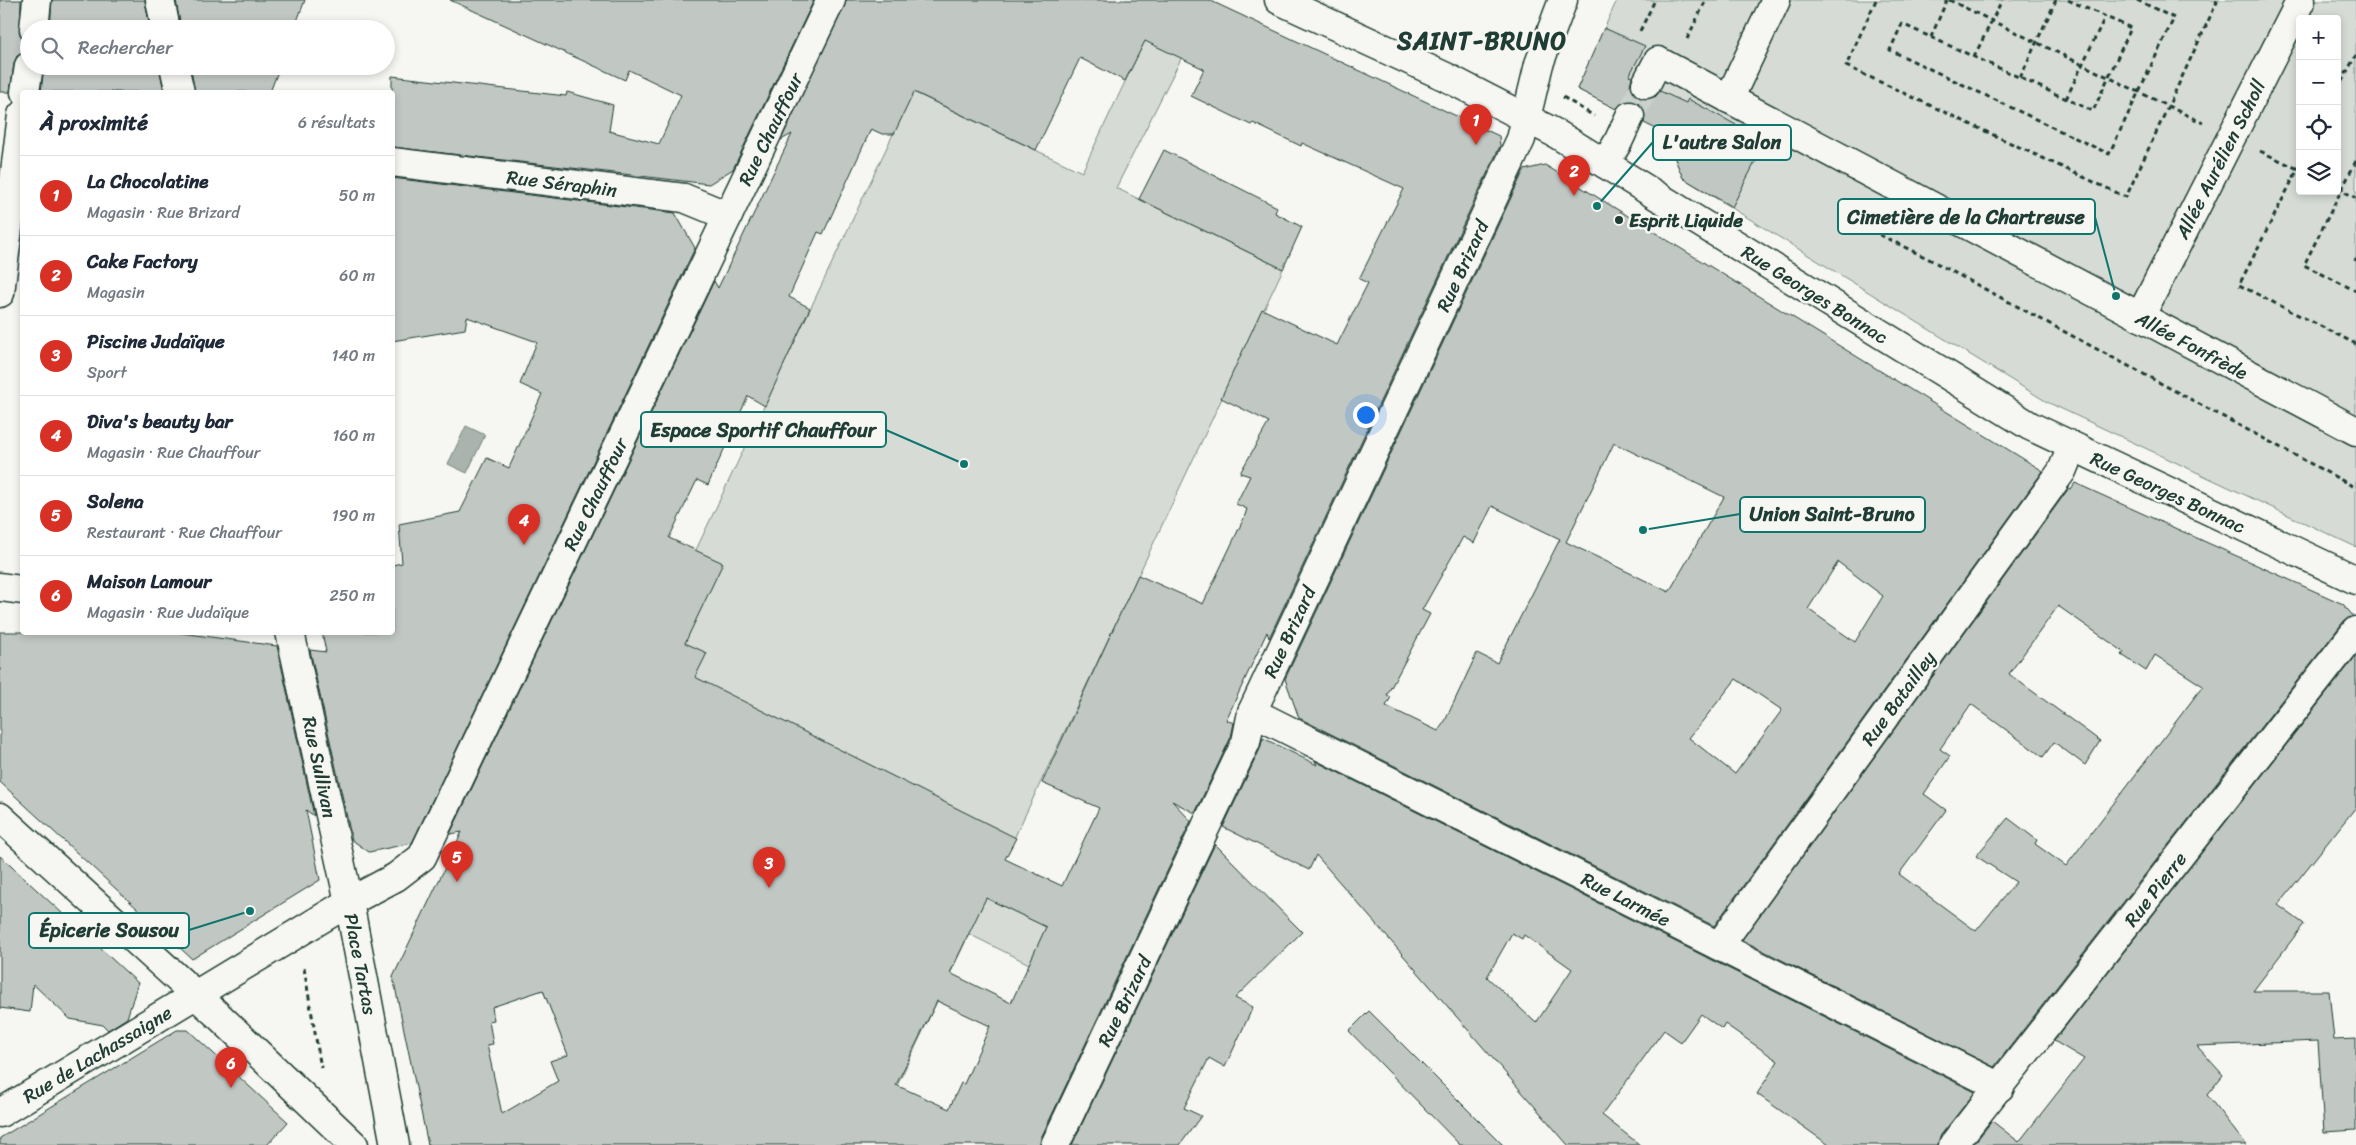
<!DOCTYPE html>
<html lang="fr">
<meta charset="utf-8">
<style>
body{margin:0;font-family:Sriracha,sans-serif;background:#f6f6f7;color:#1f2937}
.controls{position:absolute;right:15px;top:15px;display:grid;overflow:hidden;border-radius:5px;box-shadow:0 2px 8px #0003}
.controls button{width:45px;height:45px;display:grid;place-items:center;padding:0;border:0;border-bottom:1px solid #e0e1e3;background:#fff;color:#1f2937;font:25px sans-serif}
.you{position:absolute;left:1365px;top:414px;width:18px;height:18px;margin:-12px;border:4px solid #fff;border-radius:50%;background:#1a73e8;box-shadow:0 0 0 8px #1a73e833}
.badge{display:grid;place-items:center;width:32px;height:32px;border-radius:50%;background:#d93025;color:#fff;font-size:16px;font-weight:700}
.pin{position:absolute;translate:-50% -41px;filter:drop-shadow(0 1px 2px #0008)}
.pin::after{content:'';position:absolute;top:26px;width:18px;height:15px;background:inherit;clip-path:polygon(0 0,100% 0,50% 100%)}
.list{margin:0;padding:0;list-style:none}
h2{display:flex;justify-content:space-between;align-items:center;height:65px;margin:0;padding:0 20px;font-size:21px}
h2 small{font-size:16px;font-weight:400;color:#747a83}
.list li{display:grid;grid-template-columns:32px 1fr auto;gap:15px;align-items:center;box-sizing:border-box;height:80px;padding:0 20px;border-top:1px solid #e0e1e3}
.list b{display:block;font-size:19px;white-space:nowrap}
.list p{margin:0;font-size:16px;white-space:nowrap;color:#747a83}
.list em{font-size:16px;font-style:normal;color:#747a83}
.icon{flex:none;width:28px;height:28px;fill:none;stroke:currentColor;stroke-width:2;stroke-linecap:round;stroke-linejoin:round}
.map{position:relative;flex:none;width:2356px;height:1145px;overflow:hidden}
.search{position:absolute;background:#fff;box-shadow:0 2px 8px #0003;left:20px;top:20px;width:375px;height:55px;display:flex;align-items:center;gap:12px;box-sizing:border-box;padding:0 18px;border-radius:28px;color:#747a83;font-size:19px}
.panel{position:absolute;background:#fff;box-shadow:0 2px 8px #0003;left:20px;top:90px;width:375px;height:545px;border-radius:5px}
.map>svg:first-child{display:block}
.green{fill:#d6dbd6;stroke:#7a8c85;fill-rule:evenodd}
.water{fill:#aab3ae;stroke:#72847d}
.building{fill:#c1c8c3;stroke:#1f3d34;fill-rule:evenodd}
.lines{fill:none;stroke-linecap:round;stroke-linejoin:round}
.minor-tunnel{stroke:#cbd1cc;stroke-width:28;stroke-dasharray:28 14;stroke-linecap:butt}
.minor-casing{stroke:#1f3d34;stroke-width:31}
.major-casing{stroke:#1f3d34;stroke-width:31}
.path{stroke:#1f3d34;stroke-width:3;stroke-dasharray:5 4;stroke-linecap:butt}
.minor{stroke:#f6f6f2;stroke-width:28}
.major{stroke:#f6f6f2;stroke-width:28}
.poi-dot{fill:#1f3d34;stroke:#f6f6f2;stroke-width:2}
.labels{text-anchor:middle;stroke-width:5;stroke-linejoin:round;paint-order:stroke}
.street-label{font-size:19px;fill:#1f3d34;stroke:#f6f6f2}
.poi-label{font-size:19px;font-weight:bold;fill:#1f3d34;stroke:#f6f6f2;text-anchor:start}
.district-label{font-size:24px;font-weight:bold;letter-spacing:1px;fill:#1f3d34;stroke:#f6f6f2}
.leader{fill:none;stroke:#0f766e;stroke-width:2}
.callout-dot{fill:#0f766e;stroke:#f6f6f2;stroke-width:2}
.callout{fill:#f6f6f2;stroke:#0f766e;stroke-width:2}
.callout-label{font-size:20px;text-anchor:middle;font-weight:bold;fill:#1f3d34}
</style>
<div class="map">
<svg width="2356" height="1145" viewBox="0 0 2356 1145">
<rect width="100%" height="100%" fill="#f6f6f2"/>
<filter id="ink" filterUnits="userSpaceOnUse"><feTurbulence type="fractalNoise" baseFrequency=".02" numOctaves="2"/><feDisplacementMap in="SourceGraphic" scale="10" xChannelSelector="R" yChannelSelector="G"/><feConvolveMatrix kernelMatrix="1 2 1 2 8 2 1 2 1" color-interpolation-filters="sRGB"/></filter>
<g filter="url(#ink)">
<g class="green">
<polygon points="1164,0 1210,1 1116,188 1283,269 986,898 1047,927 1029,964 969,934 869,1145 572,1063 543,990 548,980 449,859 558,628 695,552 913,92 1082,172"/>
<path d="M1617,0H2356V547L2047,402L1683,178L1666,137L1669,135L1577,89ZM2300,19H2337V191H2300Z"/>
</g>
<polygon class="water" points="466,426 485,435 467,473 448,464"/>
<g class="building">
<polygon points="0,0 21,0 20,35 29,43 29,51 17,56 14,63 10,92 0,92"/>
<polygon points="52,0 145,0 150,29 50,29"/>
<polygon points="176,0 305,0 294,29 181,29"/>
<polygon points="450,0 814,0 733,169 709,184 392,147 392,76 566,96 567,92 613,105 609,131 659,144 681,95 629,70 625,80"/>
<path d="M846,0H1209L1499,136L1500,146L1269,638L1267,632L1226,720L1234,723L1231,737L1195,813L1172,801L1191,821L1041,1138L1040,1145H428L393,977L462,832L450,834L714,281L718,288L792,134L781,140ZM1145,41L1204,69L1191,96L1251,125L1253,123L1301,146L1302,143L1404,189L1359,279L1368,283L1337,345L1262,309L1221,398L1269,422L1240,473L1250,476L1236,504L1247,509L1244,518L1203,604L1138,575L1042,783L1099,808L1062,886L1005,859L1016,838L695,677L707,653L685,643L723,563L669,538L697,480L708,485L748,396L765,406L810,308L789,297L818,232L823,234L871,129L882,134H894L914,92L1036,150L1080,58L1125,81ZM986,898L1046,927L1011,1003L950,973ZM543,990L568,1055L550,1061L558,1081L502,1114L487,1045L493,1044L489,1021L494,1020L492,1007ZM937,1001L990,1026L964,1084L961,1083L949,1109L896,1085Z"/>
<polygon points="1604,28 1645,46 1629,76 1632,77 1630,85 1633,92 1638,98 1647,100 1655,97 1660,91 1686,103 1688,99 1766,141 1732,207 1683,178 1664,133 1644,123 1645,114 1642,107 1637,102 1628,101 1621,104 1616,109 1577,89"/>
<polygon points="44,66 159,66 164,92 41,92"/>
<polygon points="190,66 280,66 270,92 195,92"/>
<polygon points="1164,150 1277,207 1275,213 1302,227 1283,269 1139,199"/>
<path d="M1545,165L2043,471L1714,926L1299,718L1285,679L1524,170ZM1614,443L1724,497L1669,592L1566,542ZM1492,506L1560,539L1497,663L1477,653L1445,721L1438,731L1386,706L1391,697L1387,695L1430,614L1422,610L1463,537L1474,543ZM1838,562L1883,596L1855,642L1808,609ZM1736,679L1782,710L1735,774L1689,738Z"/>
<polygon points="392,178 675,213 695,248 412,843 369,852 352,840 310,650 326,652 322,632 392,632 392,565 402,563 399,524 460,512 487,458 509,468 542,394 520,384 537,342 467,317 465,329 392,341"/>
<path d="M2075,483L2343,604L2353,616L2344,621L1994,1067L1742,940L2069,488L2071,489ZM2058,606L2124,652L2122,655L2146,671L2155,655L2203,686L2066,866L2035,844L2037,840L2008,818L1976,856L2016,882L1976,931L1899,874L1946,810L1924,794L1950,756L1940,749L1971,704L2043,757L2054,742L2085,765L2100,741L2009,674Z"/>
<polygon points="0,632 174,632 277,646 314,816 306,810 320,880 192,959 0,782"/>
<polygon points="2356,656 2356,807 2278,905 2304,924 2253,991 2329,991 2334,1040 2356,1039 2356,1130 2324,1132 2318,1041 2197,1046 2223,1075 2207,1095 2246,1145 1973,1145 1992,1121 2019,1142 2084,1059 2054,1041"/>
<path d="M1263,738L1317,765L1315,761L1975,1092L1941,1135L1938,1145H1829L1757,1094L1778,1061L1725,1024L1722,1029L1701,1014L1681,1042L1664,1030L1602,1115L1640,1145H1568L1316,855L1309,870L1223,827L1260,749ZM1512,933L1522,939L1524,935L1572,969L1536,1023L1487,977Z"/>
<polygon points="1215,844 1302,932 1235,998 1253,1007 1225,1067 1209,1058 1184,1108 1201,1116 1180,1145 1072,1145"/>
<polygon points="0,856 138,983 127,1018 108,1030 103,1025 70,1019 33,984 30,1012 0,1008"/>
<polygon points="1369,1011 1503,1145 1460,1145 1349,1031"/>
<polygon points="177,1030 188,1030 288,1122 267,1145 0,1145 0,1138"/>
</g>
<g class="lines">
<polyline class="minor-tunnel" points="1630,116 1646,84"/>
<g class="minor-casing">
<g id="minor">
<polyline points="160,0 166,29"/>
<polyline points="34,29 37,0"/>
<polyline points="174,66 180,92"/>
<polyline points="1646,84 1658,61 2356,431"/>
<polyline points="25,92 29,66"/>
<polyline points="1729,99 1776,0"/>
<polyline points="392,162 684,198 728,216"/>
<polyline points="1605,164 1618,142 1630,116"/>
<polyline points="0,293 22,115"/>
<polyline points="2140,317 2301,0"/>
<polyline points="0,587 22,590"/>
<polyline points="290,632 349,902 395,1145"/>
<polyline points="1252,712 2000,1087"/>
<polyline points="1719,946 2062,471 2072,447"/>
<polyline points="0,1113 349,902 396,877 422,857 831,0"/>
<polyline points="1055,1145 1246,742 1252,712 1521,139 1539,64 1563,0"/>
<polyline points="1953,1145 2356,631"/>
</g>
</g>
<g class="major-casing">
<g id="major">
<polyline points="1279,0 1446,77 1555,133 2030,426 2356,580"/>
<polyline points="0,817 220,1017 354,1145"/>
</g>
</g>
<g class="path">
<polyline points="1876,0 1846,66 2126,197 2217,2 2213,0"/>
<polyline points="1949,0 2203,123"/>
<polyline points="2068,0 2131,28 2093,111 1902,24 1890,50 2109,154 2174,18 2137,0"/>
<polyline points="1640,31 1655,0"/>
<polyline points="1931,37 1947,0"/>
<polyline points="1687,39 1706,0"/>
<polyline points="1974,57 2002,0"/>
<polyline points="2020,78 2056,0"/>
<polyline points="2337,90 2356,55"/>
<polyline points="1563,97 1594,116"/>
<polyline points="2066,99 2105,17"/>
<polyline points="2260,151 2300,170"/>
<polyline points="2356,161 2304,265 2356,291"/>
<polyline points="2300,165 2239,285 2356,344"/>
<polyline points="2337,188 2356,198"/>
<polyline points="1847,199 1839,215 1927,258 2356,488"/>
<polyline points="2355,261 2356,258"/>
<polyline points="304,968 321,1068"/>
</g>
<use href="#minor" class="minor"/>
<use href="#major" class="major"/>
</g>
</g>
<circle class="poi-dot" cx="1619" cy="220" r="5"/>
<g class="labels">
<g class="street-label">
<text transform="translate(770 129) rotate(-64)" y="7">Rue Chauffour</text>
<text transform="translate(2220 159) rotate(-63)" y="7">Allée Aurélien Scholl</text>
<text transform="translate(562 183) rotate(7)" y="7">Rue Séraphin</text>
<text transform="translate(1462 266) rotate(-65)" y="7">Rue Brizard</text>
<text transform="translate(1815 294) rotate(32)" y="7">Rue Georges Bonnac</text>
<text transform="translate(2192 345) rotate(28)" y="7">Allée Fonfrède</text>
<text transform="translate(2168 492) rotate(25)" y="7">Rue Georges Bonnac</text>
<text transform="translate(595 494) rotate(-64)" y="7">Rue Chauffour</text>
<text transform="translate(1289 632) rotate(-65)" y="7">Rue Brizard</text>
<text transform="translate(1898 698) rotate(-54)" y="7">Rue Batailley</text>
<text transform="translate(320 767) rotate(78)" y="7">Rue Sullivan</text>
<text transform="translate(2155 889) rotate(-52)" y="7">Rue Pierre</text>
<text transform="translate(1626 899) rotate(27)" y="7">Rue Larmée</text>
<text transform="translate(361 964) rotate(79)" y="7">Place Tartas</text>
<text transform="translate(1124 1001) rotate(-64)" y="7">Rue Brizard</text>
<text transform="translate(97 1054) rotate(-31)" y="7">Rue de Lachassaigne</text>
</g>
<g class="poi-label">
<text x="1629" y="227">Esprit Liquide</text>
</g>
<g class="district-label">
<text x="1482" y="49">SAINT-BRUNO</text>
</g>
</g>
<path class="leader" d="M1597 206L1653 142M2116 296L2095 217M964 464L886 430M1643 530L1740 514M250 911L189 930"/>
<g class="callout-dot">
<circle cx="1597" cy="206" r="5"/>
<circle cx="2116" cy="296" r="5"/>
<circle cx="964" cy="464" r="5"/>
<circle cx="1643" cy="530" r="5"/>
<circle cx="250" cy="911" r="5"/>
</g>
<g class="callout">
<rect x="1653" y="125" width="138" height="35" rx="5"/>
<rect x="1838" y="199" width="257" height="35" rx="5"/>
<rect x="641" y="412" width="245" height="35" rx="5"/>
<rect x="1740" y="497" width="185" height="35" rx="5"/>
<rect x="29" y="913" width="160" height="35" rx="5"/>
</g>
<g class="callout-label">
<text x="1722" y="149">L'autre Salon</text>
<text x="1966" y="224">Cimetière de la Chartreuse</text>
<text x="763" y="437">Espace Sportif Chauffour</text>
<text x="1832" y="521">Union Saint-Bruno</text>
<text x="109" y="937">Épicerie Sousou</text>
</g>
</svg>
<div class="controls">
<button>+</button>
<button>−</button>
<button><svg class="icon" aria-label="locate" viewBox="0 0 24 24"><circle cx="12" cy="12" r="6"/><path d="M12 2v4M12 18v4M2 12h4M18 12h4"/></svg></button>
<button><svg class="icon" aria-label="layers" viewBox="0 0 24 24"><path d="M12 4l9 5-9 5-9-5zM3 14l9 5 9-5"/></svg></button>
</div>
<div class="you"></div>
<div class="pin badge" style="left:1476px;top:145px">1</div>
<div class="pin badge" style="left:1574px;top:196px">2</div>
<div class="pin badge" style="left:769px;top:888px">3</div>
<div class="pin badge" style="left:524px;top:545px">4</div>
<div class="pin badge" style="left:457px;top:882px">5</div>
<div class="pin badge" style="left:231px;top:1088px">6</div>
<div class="search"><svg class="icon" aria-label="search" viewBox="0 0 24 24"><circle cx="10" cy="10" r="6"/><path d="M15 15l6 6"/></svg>Rechercher</div>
<section class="panel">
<h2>À proximité<small>6 résultats</small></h2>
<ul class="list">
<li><span class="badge">1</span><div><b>La Chocolatine</b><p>Magasin · Rue Brizard</p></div><em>50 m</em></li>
<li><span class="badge">2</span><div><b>Cake Factory</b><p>Magasin</p></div><em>60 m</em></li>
<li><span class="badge">3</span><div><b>Piscine Judaïque</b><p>Sport</p></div><em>140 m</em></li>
<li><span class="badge">4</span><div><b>Diva's beauty bar</b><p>Magasin · Rue Chauffour</p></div><em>160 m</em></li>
<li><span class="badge">5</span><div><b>Solena</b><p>Restaurant · Rue Chauffour</p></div><em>190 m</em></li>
<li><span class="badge">6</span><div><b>Maison Lamour</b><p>Magasin · Rue Judaïque</p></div><em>250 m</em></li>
</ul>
</section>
</div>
